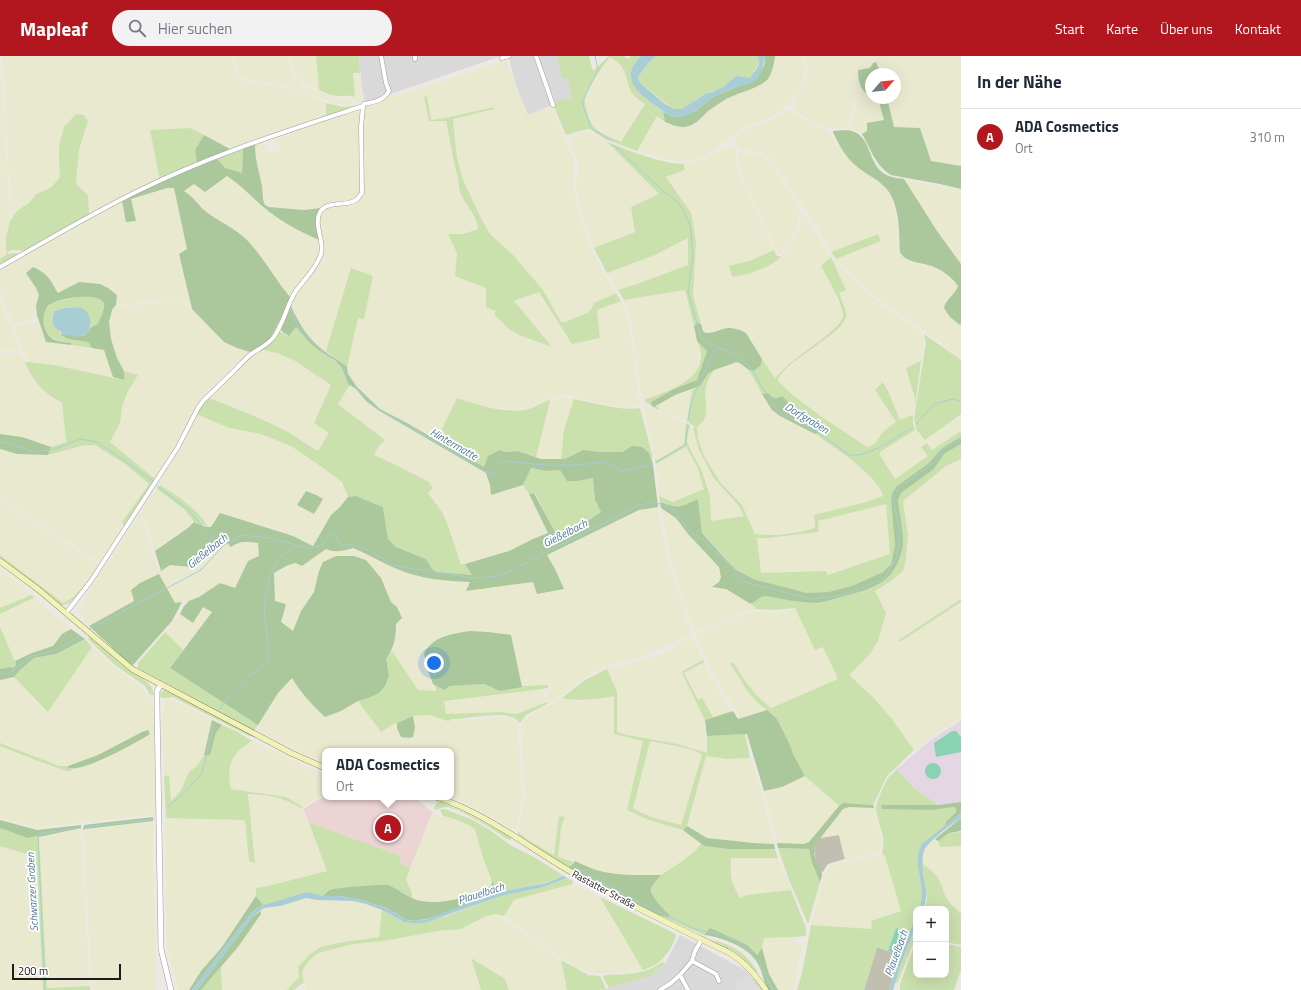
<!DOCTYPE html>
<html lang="de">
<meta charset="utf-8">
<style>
body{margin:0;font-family:"Titillium Web",sans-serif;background:#f2f2f3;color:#1f2937}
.controls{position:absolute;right:12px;bottom:12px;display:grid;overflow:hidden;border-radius:8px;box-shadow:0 4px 16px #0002}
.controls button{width:36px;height:36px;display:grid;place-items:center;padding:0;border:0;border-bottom:1px solid #e0e1e3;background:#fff;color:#1f2937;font:20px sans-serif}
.compass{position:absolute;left:865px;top:12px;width:36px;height:36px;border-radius:50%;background:#fff;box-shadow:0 4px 16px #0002;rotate:62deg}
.scale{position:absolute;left:12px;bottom:10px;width:109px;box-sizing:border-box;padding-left:4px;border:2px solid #1c1c1c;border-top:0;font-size:11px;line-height:14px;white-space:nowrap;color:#1c1c1c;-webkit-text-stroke:3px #fff;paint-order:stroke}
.you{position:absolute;left:434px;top:607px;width:14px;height:14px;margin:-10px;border:3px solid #fff;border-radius:50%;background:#1a73e8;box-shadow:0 0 0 6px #1a73e833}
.badge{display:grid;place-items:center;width:26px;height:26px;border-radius:50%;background:#b2161e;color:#fff;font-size:13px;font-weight:700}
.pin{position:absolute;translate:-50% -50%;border:2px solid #fff;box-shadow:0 1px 4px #0006}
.popup{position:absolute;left:322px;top:692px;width:132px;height:52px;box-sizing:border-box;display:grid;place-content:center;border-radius:8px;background:#fff;filter:drop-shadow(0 1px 3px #0005);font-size:13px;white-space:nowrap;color:#747a83}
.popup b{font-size:15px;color:#1f2937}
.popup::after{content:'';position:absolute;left:50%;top:100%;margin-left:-8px;border:8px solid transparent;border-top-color:#fff}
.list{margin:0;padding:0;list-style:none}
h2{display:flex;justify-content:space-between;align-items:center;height:52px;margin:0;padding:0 16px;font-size:17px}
h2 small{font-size:13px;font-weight:400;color:#747a83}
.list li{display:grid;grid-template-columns:26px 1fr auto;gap:12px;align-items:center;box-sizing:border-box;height:56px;padding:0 16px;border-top:1px solid #e0e1e3}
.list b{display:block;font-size:15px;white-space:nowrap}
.list p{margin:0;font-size:13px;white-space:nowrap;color:#747a83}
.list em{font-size:13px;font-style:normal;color:#747a83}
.icon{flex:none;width:22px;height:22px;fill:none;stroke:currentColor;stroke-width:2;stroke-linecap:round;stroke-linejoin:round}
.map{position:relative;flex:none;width:961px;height:934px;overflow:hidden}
header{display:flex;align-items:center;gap:24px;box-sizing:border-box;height:56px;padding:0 20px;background:#b2161e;color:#fff}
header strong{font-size:19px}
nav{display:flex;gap:22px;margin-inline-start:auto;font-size:14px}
.search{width:280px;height:36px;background:#f2f2f3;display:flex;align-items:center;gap:10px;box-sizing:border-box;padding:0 14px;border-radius:22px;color:#747a83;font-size:15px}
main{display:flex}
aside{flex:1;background:#fff}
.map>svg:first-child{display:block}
.residential{fill:#dad9d9}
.commercial{fill:#ecd4d4}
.industrial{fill:#e5d6e3}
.construction{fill:#c0bfb0}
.farmland{fill:#e9e9d0}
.grass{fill:#cae1ae;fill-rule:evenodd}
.forest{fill:#abc79c}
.pitch{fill:#89d3b3}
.parking{fill:#dcdcdc}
.water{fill:#a8cdd5}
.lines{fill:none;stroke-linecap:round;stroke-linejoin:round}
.stream{stroke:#a8cdd5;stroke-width:1}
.minor-casing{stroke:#9d9d9d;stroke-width:5}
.tertiary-casing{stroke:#9d9d9d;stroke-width:6}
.secondary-casing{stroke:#616611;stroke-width:6}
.minor{stroke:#fff;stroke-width:4}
.tertiary{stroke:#fff;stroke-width:5}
.secondary{stroke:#f1f1bc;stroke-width:5.5}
.labels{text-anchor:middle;stroke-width:3.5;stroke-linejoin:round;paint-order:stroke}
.street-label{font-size:10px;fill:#1c1c1c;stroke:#fff}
.water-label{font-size:11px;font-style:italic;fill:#517999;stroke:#fff}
</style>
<header>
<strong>Mapleaf</strong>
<div class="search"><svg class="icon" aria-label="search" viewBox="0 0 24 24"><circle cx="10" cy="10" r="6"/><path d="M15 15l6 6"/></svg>Hier suchen</div>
<nav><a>Start</a><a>Karte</a><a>Über uns</a><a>Kontakt</a></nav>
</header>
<main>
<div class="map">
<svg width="961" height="934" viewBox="0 0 961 934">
<rect width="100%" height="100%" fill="#ece9e3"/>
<g class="residential">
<polygon points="359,0 501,0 365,47 362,32"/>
<polygon points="505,0 557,0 562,22 567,22 572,42 553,46 553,49 528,60 515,27 509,2 505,3"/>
<polygon points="680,879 745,914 763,934 598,934 609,932 650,920 665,908"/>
</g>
<polygon class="commercial" points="325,740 325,741 410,741 418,744 433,757 410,812 399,807 401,800 314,768 309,767 303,753"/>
<polygon class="industrial" points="961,664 961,746 938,749 913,731 897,713 928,686"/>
<g class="construction">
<polygon points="839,779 845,803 828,808 822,817 816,804 814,794 815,789 820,782"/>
<polygon points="877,891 901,899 889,934 864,934"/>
</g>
<g class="farmland">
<polygon points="2,0 232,0 238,19 245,26 286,31 297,34 326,47 326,61 230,93 190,72 150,74 160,124 89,159 88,139 78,130 76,126 79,94 88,65 59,109 60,120 58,124 50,132 36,138 29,147 17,155 11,162 6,59"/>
<polygon points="234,0 289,0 291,14 293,21 303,30 329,41 348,42 351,43 352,47 341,49 332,47 287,29 256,26 245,23 240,18"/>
<polygon points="291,0 316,0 319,34 299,24 293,14"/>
<polygon points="610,0 622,10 639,45 645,48 621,87 599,75 594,71 587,54 585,46 586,40 601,12"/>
<polygon points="775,0 803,0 805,16 802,28 787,50 778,57 767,63 753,68 744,72 704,100 695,104 684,106 669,104 637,95 657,60 665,66 701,62 709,54 725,44 739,37 755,32 774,6"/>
<polygon points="805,0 871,0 870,12 867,13 858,23 860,31 855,45 851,63 849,68 845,71 837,73 828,72 815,67 794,53 792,47 806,25 807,14"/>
<polygon points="873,0 961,0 961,110 931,105 920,72 894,71 887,42 895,42 895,18 881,18"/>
<polygon points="506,4 510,16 513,16 515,27 528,59 553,49 552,51 574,104 574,134 586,182 605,220 616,237 594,247 590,255 587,257 565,266 561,266 543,234 514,200 490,178 480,160 463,124 457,102 453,64 454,63 494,53 493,51 446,62 430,64 427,41 425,41 429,65 445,65 453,103 458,125 458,131 462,140 477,165 478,173 463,178 457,197 455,219 486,232 486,251 496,255 494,258 509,273 519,279 551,290 514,245 526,242 539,236 572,288 595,284 600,280 597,254 621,245 626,259 632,287 640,349 630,351 620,351 598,347 568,339 557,340 527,353 512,354 490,351 457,342 437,383 380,353 356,330 348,317 347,311 358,262 364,262 340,248 326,295 317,289 309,281 297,264 290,248 295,238 322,200 326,204 323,197 323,184 320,166 320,160 323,154 329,151 346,149 362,138 363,65 366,50 390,39 397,39 431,29"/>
<polygon points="0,9 4,50 10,165 6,181 6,192 7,196 6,199 0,203"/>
<polygon points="353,17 360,17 363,46 356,46 351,40 355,41"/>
<polygon points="862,33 867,38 871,39 871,42 878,42 884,64 862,78 853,73 847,73 851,69 853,64 857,44"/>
<polygon points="359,52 361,54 360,135 359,139 354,144 321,152 304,154 265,149 264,146 262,130 255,101 255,88 264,85 266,95 280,95 280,90 273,83"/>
<polygon points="787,54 792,55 806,65 818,71 829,75 837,90 840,90 855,109 885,131 890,137 897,162 900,196 909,204 929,209 944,216 955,226 958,231 956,235 945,248 960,268 961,268 961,304 941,289 942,287 890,252 864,231 836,203 880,185 878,178 831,196 820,175 770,102 761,96 749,95 741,93 736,88 736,82 746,74 774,63"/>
<polygon points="584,76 591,77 607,86 659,138 635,176 594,192 585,169 577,138 576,132 578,113 578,107 570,86 573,80"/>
<polygon points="734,89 736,95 737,112 740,120 774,194 752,204 729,210 732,221 749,217 767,210 781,201 793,185 798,175 802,157 804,157 831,201 821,210 834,235 843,260 840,266 832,274 798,300 775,322 752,290 746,277 727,272 711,277 706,276 703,275 693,239 696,188 693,166 690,157 666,121 685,115 684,108 701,104"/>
<polygon points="738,94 742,97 759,98 764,100 769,104 800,151 796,174 788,188 781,198 777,196 742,120 738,103"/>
<polygon points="227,119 238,127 274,159 300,176 321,185 320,198 313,210 290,244 290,241 275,221 231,172 219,165 183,135 194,128 205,136"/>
<polygon points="904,123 945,131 961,135 961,207 937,175"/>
<polygon points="167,132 174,132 187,193 179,198 191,251 185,247 149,246 116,249 117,239 100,228 79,226 58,237 50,223 40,214 33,211 26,217 36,232 39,239 36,250 37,259 26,265 13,269 0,235 0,212 90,161 122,145 135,164 131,143"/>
<polygon points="688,181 688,209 637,228 618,234 607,217 655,199"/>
<polygon points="833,204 867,236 887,253 920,275 924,282 921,305 906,312 915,343 915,351 913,359 900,364 889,337 883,326 875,335 896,366 882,377 879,384 870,391 866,391 825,363 794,340 778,324 779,321 788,312 844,266 844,251 839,237 846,233"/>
<polygon points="685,234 701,296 697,313 693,319 684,327 644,344 642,341 639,325 632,273 624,244"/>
<polygon points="0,243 19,294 18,294 0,295"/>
<polygon points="180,247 185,249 192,253 224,286 237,292 250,296 206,340 155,423 110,386 120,367 122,351 128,335 137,319 124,315 117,302 111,283 109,266 112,254 115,250 149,248"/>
<polygon points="39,266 46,286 105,294 113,321 54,309 28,306 14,272"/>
<polygon points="262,294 278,297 295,305 331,329 320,352 329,377 318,395 288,376 264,364 242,354 209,342 249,303"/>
<polygon points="0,297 21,297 30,316 39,329 49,340 62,346 66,386 51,391 22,381 0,378"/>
<polygon points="737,306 739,307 748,314 753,321 768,349 780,360 815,378 854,406 867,417 875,426 883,440 814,459 815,472 791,477 767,480 755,478 742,449 715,420 704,400 698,383 697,371 702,367 706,345 706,331 709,322 714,314"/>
<polygon points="350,328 356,333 366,345 387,360 409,371 447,395 486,417 490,429 491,439 523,429 529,438 548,477 533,483 509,495 465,508 461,508 447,467 442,456 428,437 429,426 396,409 373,399 385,384 338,348"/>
<polygon points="692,334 687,365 658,354 658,351 654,351 675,339"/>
<polygon points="563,341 575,342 564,374 561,403 541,403 536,401 550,345"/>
<polygon points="645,348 657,355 686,367 684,388 658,404 655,403 648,370 643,349"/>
<polygon points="196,358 229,372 261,378 291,390 319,409 342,426 348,441 340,451 331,459 313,490 293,480 279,477 208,471 190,449 177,439 160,429 159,426 162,419 187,378"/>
<polygon points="961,358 961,375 932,394 921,391 928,400 895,423 880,399 880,396 916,373 925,384"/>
<polygon points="690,369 694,376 699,394 713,421 739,450 744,460 711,465 710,440 701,413 692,397 687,385 689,372"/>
<polygon points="95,389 125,408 149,428 124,470 103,504 98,506 0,441 0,393 17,398 48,399 81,390"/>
<polygon points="686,391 697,410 704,433 673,446 670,445 659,440 656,408"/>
<polygon points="961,403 961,543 899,584 900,586 961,546 961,661 914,694 891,662 874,642 848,619 870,598 886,557 875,535 891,525 903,514 908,479 903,445 946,410"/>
<polygon points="157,433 184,453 194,466 188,472 155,495 141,455"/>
<polygon points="0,443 99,509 86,528 74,540 63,547 0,499"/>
<polygon points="886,447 891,498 827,519 826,515 761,517 757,482 768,482 819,476 818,465"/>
<polygon points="658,451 666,498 691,578 643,600 602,612 581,624 555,644 547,648 546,646 517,658 501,656 446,658 444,645 480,640 542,633 547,646 548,629 522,630 515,601 488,576 470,575 451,578 428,590 424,597 429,618 433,628 435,629 436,635 418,634 392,595 396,580 396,568 402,562 397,551 391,546 381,522 319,515 314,536 301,555 293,575 281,566 286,548 275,545 274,517 286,510 295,507 303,510 326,493 332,495 345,495 353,492 398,514 428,522 457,525 471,526 466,535 534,526 538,538 563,533 555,513 547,499 639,454"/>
<polygon points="661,452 676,462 688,478 719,511 721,521 719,526 712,531 725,533 757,552 695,576 687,558 670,501"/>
<polygon points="138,457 141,461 159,516 170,509 191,511 222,482 237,486 258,487 259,500 248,505 235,532 220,527 199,541 189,545 175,547 159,518 140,527 134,545 89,570 85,566 80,557 81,547 138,461"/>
<polygon points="0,513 23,531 30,539 0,552"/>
<polygon points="33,542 39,546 71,573 62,578 53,590 32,597 15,605 0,571 0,558"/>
<polygon points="203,551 212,556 183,594 165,576 180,558 193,567"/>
<polygon points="796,553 815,594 823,590 838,623 771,652 759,643 749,631 733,606 730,606 741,626 756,645 767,654 740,662 716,622 695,579 702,575 752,556 777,556"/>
<polygon points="690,582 694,585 703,604 683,615 705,664 707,697 677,688 627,679 617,676 617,636 607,613 627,609 673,594 675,589"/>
<polygon points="92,591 117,614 141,630 149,642 154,646 156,758 45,771 39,772 0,762 0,690 41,706 66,715 71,715 71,713 81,711 138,686 150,678 68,710 59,711 0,687 0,624 14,621 48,655"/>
<polygon points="704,606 714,626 731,656 713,661 702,642 698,644 684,617"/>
<polygon points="292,622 301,636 312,649 325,660 341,655 358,645 381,674 361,695 325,695 325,708 257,674 260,671 258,669 278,637"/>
<polygon points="614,639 614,678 643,684 627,754 649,764 683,774 701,788 696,794 681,806 661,819 634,819 605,816 589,811 575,805 573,806 558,801 561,772 564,761 559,760 555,799 528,784 518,776 525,740 521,672 524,664 529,660 562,642 575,645 595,644"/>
<polygon points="170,643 212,664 204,699 197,710 189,716 181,734 170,745 169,720 164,720 162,658 167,644"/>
<polygon points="430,659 453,665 493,662 503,662 514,664 516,665 518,670 522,742 517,772 514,774 475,751 449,741 451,741 451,695 363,695 379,678 395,667 397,667 397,672 415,668 413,660"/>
<polygon points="252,685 314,715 325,719 325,738 303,751 286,741 279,740 231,733 228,723 229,711 231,703 235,698 246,688"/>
<polygon points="650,685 680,691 703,699 681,769 654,762 633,753"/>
<polygon points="706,700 727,703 750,702 760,731 774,788 753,787 707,782 687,770"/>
<polygon points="805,720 839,750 809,786 804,788 777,787 764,735 782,731"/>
<polygon points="248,738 278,741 292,747 301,752 314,780 327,815 268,830 256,832 256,840 222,891 201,915 189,934 178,934 167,891 165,768 166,762 245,764 249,805 255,807"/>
<polygon points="849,751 874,752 882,787 881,792 879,795 868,799 845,803 839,779 820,782 843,753"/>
<polygon points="436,756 437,761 451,761 472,771 475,774 481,797 493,825 491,830 486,833 455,844 428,846 412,843 412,837 406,824 432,757"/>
<polygon points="153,765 153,810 156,886 155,916 156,934 92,934 83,774 85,773"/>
<polygon points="81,772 90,930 47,932 39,781"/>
<polygon points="935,783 938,785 940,791 961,790 961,857 952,850 947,845 938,821 922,807 924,795 927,790"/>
<polygon points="0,790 27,798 37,811 43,934 0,934"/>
<polygon points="882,797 885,800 901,855 871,865 873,873 811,869 823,824 826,815 829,811 839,807 874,800"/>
<polygon points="731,802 778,802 791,834 747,839 740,842 731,827 730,820"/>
<polygon points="572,828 600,841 643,914 596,918 578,913 546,891 504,860 514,844"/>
<polygon points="305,842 318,844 353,845 366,848 382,854 379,881 337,887 310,898 299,921 287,934 222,934 221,911 238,891 261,858 261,855 264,852 280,850"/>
<polygon points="495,858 500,860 561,904 567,934 509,934 505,923 471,902 481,934 306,934 302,917 304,912 310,904 318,897 353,888 384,885 437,875 461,873 486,860"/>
<polygon points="794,881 797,887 802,888 802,892 793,934 778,934 769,918 762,892 763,883 766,882"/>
</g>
<g class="grass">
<path d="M316,0H359L360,17H353L355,41C349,39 345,40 338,40C332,40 325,37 319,34Z"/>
<path d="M557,0H589L593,15L609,0H623L629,3L631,0H641L636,5L631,21L648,44L663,56L665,66L657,60L637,95L605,83L590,73L583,74L567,79L565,77L552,46L572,42L567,22H562ZM610,1C614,4 619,6 622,11C631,28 625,36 645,48L621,86C613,82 600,78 594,71C589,65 585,52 585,44C586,34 603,9 610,1Z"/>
<polygon points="656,0 757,0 760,3 760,6 750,22 736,20 723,31 713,36 707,37 682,53 673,53 640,27 638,21 649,6"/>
<path d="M427,40L431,64L446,62L494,51V53L454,63L453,64L457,102L463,124L480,160L490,178L514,200L543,234L561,266H565L587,257L590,255L594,247L616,237L621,245L597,254L600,282L572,288L539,236L514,245L552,291L519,279L509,273L494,258L496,255L486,251V232L455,220L457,197L448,178H463L478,173C477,157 462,147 459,132C458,129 459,126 458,123C453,104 450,84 446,65H429L424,41Z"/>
<polygon points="326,47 343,51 361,49 326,61"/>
<polygon points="76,58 84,59 88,65 79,94 76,126 78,130 88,139 89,159 27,195 12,194 7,196 9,198 17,197 17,200 0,210 0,203 6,199 7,196 6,193 6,181 10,165 17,155 29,147 36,138 50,132 58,124 60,120 59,109 59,90 64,71"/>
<polygon points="190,72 204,79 195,94 197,107 160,124 150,74"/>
<path d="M607,86C629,94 661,108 684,108L685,114L666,121L691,157L693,166L696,188L693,239L701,268L697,267L694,270L685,234L624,244L618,234L637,228L688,209V182L655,199L607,217L594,192L635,176L631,151L659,138Z"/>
<polygon points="243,92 242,118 224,112 217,103"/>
<polygon points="878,178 881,185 836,203 831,196"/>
<path d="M774,194L776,199L781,201C768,212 749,219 732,221L729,210L752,204Z"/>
<path d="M831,201L846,234L839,237C841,244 847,254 846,261C842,279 780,308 778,325L794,340L825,363L867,391C876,390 878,382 883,376C887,372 892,369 896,366L875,334L883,326L889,337L900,364L913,359V368L915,374L880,396V399L895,423L928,400L921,391L927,387L932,394L961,375V381L945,390L940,394L929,407L897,430L894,474L895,490L891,508L883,516L852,530L828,536L807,537L788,533L756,524L736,514L727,505L702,477L698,443C680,451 680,453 660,446L659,440L673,446L704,433L697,410L686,391L656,408L655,403L658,404L684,388L686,367L690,369L687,385L692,397L701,413L710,440L711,465L744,460L739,450L713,421L699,394L693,372L695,371L687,365L692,334C703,330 704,320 714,314C710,320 707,325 706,332C703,348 713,359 697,371L698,383L704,400L720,426L742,449L755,478C775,481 796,477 815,472L814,459L866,446L883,440C877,418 833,391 815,378L817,377L782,340C775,344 773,342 768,337L762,338L753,321L748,314L754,315L761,309L762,303L775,322C782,314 790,307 798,301C806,294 843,270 843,260C843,248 827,221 821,210ZM886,448L890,498L828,519L826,515L761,517L757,482H768L819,476L818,465Z"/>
<polygon points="351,212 373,220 364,263 358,262 347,311 326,295"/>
<path d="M85,239C110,245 106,246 98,268L91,271L89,260L81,252H65L55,255C47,266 58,270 61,279L68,283L88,286L92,292L71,289V287C65,286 58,286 53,282C41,274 40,255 52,247Z"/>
<path d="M296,271L311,288L320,295L336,305L342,312L349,330L338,348L385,384L379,390L374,399L396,409L429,426L433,432L428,437L442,456L447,467L461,508H465L472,519L437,516L432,513L426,503L396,491L388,483L383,451L356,440L348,441L342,426L319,409L291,390L261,378L229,372L196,358L202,349L209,342C235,352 261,362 286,375C297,381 307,389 318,395L329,377L314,367L331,329L295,305L278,297L262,294L272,285L279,275L288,280Z"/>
<polygon points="924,278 961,304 961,358 925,384 916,373 914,363 926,286"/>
<path d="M697,285L707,295L697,324L674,333L651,346L652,350L659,351L658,354L651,350L644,344C664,336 703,326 701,297C700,293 699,289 697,285Z"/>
<polygon points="921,305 915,351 915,343 906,312"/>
<path d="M28,306L54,309L124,324V315L138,319L128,335L122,351L120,367L110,386L155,423L124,470L122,466L149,428L125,408L95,389L81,390L48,399L51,391L66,386L62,346C44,339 33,324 25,307Z"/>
<path d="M457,342C478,349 503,357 525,354C534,352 541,347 549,344L550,345L536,401L518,395L506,396L500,394L484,411L437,383Z"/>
<path d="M574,343C596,347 618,355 640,352L652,398L653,409L649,397L632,390L622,396H600L583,394L565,403H561L564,374Z"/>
<path d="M961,388V403L946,410L903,445L908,479L906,503L903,515L891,525L875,535L886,557L878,585L870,598L849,619L874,642L891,662L914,694L887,720L873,749L843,747L839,750L805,720L793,698L791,691L777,663L756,645L748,636L730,607L733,606C745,625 753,638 771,652L838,623L823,591L815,594L795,552L776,554L754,553L756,552L749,547H753L761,541L766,540L799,546L818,547L879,529L903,487L898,444L901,437L934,413L944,398Z"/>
<polygon points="530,412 546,415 560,414 578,425 593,422 595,444 601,456 576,473 555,476 535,437 529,438 523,429"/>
<path d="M160,429C178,440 197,452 208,471L194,466L184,453L157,433Z"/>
<path d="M0,499L63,547C79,540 89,523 99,509C92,520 76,550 61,549L0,503Z"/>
<polygon points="31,539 35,541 0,558 0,552"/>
<polygon points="961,543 961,546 900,586 899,584"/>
<polygon points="0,571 16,608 14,612 10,611 0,613"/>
<polygon points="165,576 183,594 170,612 258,669 255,674 254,674 138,612 138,607"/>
<polygon points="90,581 122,609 145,624 152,632 154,639 150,639 145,630 115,609 88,583"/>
<polygon points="85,583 92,591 48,656 14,621 21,613 34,602 56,598"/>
<path d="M392,595L418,634L436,635L435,629L444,634L450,630L484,628L500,635L522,630L548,629V632L535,634L444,645L446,658L501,656L517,658L547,646V648L526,659L520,667C509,651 468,664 451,663L448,665L430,659L413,660L397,667H395L381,676L358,645L368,642L389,619L386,603Z"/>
<polygon points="703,604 704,606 684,617 698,644 702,642 713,661 705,664 682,617 683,615"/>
<path d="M607,613L617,636V676L627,679L677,688L707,697V680L745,678L750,702L727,703L706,700L687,770L683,774L649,764L627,754L643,685L614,678V640C596,643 580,646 562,642L585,624ZM650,685C663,688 692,691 702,699L681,769L654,762L633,753Z"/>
<path d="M164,634H167L252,679L251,680H249L173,641C169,641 165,643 160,641V637Z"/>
<path d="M222,669L236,675L252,685C231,697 226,710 231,733L279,740L286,741L303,751L301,752C282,741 270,739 248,738L255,807L249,805L245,764L166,762L164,720L169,719L171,745L181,734L189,716L197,710L204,699H210L216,677Z"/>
<polygon points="0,687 59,710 68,710 68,712 71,713 71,715 66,715 41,706 0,690"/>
<path d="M897,713L913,731L938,749H882L933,754L954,751L956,753V756L946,766L944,771L923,788L920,792L923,840L919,853H916V859L901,899L899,898L906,875L896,872L888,895L877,891L864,934H797L802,917L811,869L872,873L871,865L901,855L885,800L882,797C887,783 878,768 876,754C875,748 885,727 888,722C891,719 894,716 897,713Z"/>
<path d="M440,746L468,758L511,781V784C506,784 502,779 498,777C488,770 459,753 447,751C443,751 439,753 435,754L434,751L437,747Z"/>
<path d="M445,753L473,764L490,774L510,789L534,801L564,820C542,829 519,832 495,837C492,822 485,809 481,795C479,789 477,779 475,774C471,768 450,761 443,760L440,754Z"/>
<polygon points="559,760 565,761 561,772 558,801 573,806 569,812 518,781 518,776 528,784 554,799"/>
<polygon points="309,767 314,768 401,800 399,807 410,812 406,824 412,837 412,843 406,838 386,829 332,833 323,840 317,839 263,849 256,840 256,832 268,830 327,815"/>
<polygon points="0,772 26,782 37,780 39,781 47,932 90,930 90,934 43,934 37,811 27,798 0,790"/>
<polygon points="961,776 961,790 940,791 938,785 949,777"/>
<path d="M701,788L704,790L728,793H775L778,802H731C730,822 730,824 740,842L747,839L791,834L806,872V880L794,881L764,882L762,892L757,899L710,872L704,879L658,859L672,862L654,843L650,833L661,819L681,806L696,794Z"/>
<polygon points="778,792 809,793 812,807 820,826 808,868 789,824"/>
<path d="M922,807C927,811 936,818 938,822C947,840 943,843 961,857V889L946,886V853H923L927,844Z"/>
<polygon points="567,822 573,825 572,828 514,844 504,860 495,858 486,860 461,873 437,875 384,885 353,888 318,897 310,904 304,912 302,917 304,927 301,928 294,934 287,934 299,921 298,911 310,898 321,891 337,887 379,881 382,854 404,866 444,861 501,840 539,832"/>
<path d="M600,841L676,878C675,888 664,904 655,909C652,911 647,912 643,914Z"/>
<polygon points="916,869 916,880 898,926 895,927 901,908"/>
<path d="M712,884C732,888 747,898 757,915L756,917L737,898Z"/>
<polygon points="916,885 916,919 946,919 946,888 961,891 961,914 954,934 900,934 900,928"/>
<polygon points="471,902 505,923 509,934 481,934"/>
<polygon points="561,904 588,919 600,920 606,933 598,934 567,934"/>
<path d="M662,906L665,908L650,920L609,932L603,921L606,919C625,918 646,919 662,906Z"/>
<polygon points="221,911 222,934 201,934"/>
</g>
<g class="forest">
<path d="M765,0H775C774,8 772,17 768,23C760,32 737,37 726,43C720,47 714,51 708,55C703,60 696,68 689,70C681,73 673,69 665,66L663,56L673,61L696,55L708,45L717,39L755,24L764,10Z"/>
<path d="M876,6L881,18H871V39C860,37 858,24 858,14L870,12L873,7Z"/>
<path d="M878,42H887L894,71L920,72L931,105L961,110V133L940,128L891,119C875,109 871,93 862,78L867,75V67L884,64Z"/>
<path d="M846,74C872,76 866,104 883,117C889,121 896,122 904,123L937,175L961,208V268L960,269L950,261L944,252C946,243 955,239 958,230C951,220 940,212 928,209C918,206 905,206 900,196C899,177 900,153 889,136C881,124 866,119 855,109C845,100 839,89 833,76V75Z"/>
<polygon points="204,79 230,93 197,107 195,94"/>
<path d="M255,88C255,104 259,115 262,130C263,137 262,143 265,149L269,151L304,154L321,152L318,158L321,185C305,178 289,170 275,160C258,148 244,131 227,120L205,136L194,128L184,135C192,140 197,147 204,154C217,165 234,171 247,184C263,201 275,223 290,241V244L270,283L250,296L237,292L224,286L192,253L179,198L187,193L174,132H167L131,143L136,165L126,166L122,145L163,125L217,103L225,112L242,117L243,92Z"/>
<path d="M33,211C49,218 50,224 58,237L79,226L100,228L108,232L117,239L116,249L112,254L109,266L111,283L117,302L124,315V324L113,321L104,294L92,292L88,286L68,283L61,279V277L67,279L83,280L88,276L91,271L98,268C100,262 105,253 104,248C101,234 53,243 48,250C40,260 43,276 53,283C58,286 65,286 71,287V289L46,286L37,259L36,250L39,239L36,232L26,217Z"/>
<path d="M290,248C297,263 304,277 316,288C325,297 337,303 347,311L348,318L356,330L380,353L405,366L484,411L488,400L500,394L506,396L518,395L541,403H565L583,394L600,396H622L632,390L642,391L649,397L653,409L658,451L639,454L547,499L555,513L564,533L537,538L533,526L466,535L470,526C446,525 420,523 397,513C382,507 368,498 353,492C344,495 335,497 326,493L302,510L295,507L286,510L274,517L275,545L286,548L281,566L293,575L301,555L314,536L319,515L323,506L336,500H354L366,504L381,522L391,546L397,551L402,562L396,568C396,582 394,592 386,603L389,619L385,630L379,637L368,642L358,645L341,655L325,661C312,649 301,637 292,622L278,637L258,669L170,612L212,556L203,551L193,567L180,558L184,550L189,545L199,541L220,527L235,532L248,505L259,500L258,487C247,486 241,484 231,491L222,482L191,511L170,509L161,515L155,495L188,472L194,466L206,471H211L220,457L293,480L313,490L331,459L340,451L348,441L356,440L383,451L388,483L396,491L426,503L432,513L437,516L472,519L465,508L509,495L533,483L548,477L529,438L534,437L555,476L576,473L601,456L595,444L593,422L578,425H567L560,414L546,415L531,412L523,429L491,439L490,429L486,417L378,354L366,345L356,333L350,329L349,330L342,312L336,305L320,295L311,288L296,271L289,280L284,277L280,273Z"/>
<path d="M697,267L701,268C702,270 702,273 703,275C707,281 722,272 728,272C733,272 742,274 746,277L762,303L761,309L754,315C745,314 744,308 737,306L714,314L708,318L700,330L675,339L654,351L652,350L651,346L674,333L697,324L707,295L697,285L694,270Z"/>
<path d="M768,337C773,342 775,344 782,340L788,346L820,369C821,374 819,376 815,378L780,360L772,354L762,338Z"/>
<polygon points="0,378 22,381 51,391 48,399 17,398 0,393"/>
<path d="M961,381V388L944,398L934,413L901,437L898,444C899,454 904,479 903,489C896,526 876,532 844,540C835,542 826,546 817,547C800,547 782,543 766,540L761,541L753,547H749L726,533L712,531L719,526L721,521L719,511L688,478L676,462L661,452L660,446C680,453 680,451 698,443L702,477L727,505L736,514L756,524L807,537L828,536L852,530L883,516L891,508L895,490L891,442L893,436L897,430L929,407L940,394L945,390Z"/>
<polygon points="306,435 316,439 323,443 314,458 297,449"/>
<polygon points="159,518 175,547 182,546 172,565 132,610 89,570 134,545 131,534 140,527"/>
<polygon points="71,573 85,583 56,598 34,602 21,613 14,621 0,624 0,613 10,611 14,612 16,608 15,605 32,597 53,590 62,578"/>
<path d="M470,575L488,576L511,579L522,631L500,635L484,628L450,630L444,634L433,628L429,618L424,597C434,580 451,578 470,575Z"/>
<polygon points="767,654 777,663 791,691 793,698 805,720 782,731 764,735 747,678 707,680 705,664 733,655 738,663"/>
<polygon points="413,660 415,672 413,681 409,682 401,681 397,672 397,667"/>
<polygon points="212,664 222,669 216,677 210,699 204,699"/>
<path d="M148,674L150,678C136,687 82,717 68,712V710L98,699L142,676Z"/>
<polygon points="961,746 961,757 944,771 946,766 956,756 956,753 954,751 933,754 883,753 881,751 882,749 938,749"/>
<path d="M843,747L873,749L874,752L849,751L843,753L815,789C811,803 822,809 822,819C822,821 821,823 820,826L812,807L809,793L778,792L777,787L804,788L809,786L839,750Z"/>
<polygon points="153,761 153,765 85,773 83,774 84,769"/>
<polygon points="961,762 961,775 949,777 938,785 935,783"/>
<polygon points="0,764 37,774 81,769 81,772 39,781 37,780 27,782 0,772"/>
<polygon points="687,770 707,782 753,787 774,788 775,793 728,793 704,790 683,774"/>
<path d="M575,805C584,809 594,814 604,816C622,820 642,819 661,819C658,823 654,827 651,832C648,839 667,856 672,862L658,859L636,848L569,812Z"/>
<path d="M493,825L495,837L494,838C476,845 424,869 407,864L387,852L370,847L366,845L340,840H323C326,837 329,834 333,833C338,832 384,828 388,829C399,833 409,843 421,845C442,849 473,841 491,830Z"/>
<polygon points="256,840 263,849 257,852 251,857 192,934 189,934 201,915 222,891"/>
<polygon points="261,855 261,858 238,891 201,934 197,934 253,860"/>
<path d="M710,872L747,889L757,899L762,892L769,918L778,934H768C764,927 763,918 759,910C751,892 723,881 704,879Z"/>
</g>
<g class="pitch">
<polygon points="952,675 956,675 961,681 961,696 936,701 934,687"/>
<circle cx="933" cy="715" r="8"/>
<polygon points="896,872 906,875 899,898 888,895"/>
</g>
<polygon class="parking" points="750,919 756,930 758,929 761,934 737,934 734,927"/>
<g class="water">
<path d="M641,0H656L649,6L638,21L640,27L665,48L674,53H682L707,37L713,36L723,31L736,20L750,22C754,15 764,8 757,0H765C763,8 763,16 757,23C751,29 739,30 732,33C724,36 716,39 710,44C698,52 691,62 675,61C668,60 661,54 656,50C637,36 619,22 641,0Z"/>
<path d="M65,252C70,252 76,251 81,252C94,256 96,285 72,280C65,279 61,277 56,272C52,267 51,261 55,255Z"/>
<path d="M961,757V762C953,767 927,786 924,795C921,804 923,814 924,823C926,836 928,840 923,853H919C929,831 910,808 922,788Z"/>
<polygon points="564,820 567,822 539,832 501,840 424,867 413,867 404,866 382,854 366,848 353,845 318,844 306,842 280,850 264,852 253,860 197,934 192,934 251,857 257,852 263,849 278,845 307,836 323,840 340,840 366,845 370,847 387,852 407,864 410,865 424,864 495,837 536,829 546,827"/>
<polygon points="916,859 916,869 901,908 893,934 889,934 901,899"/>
</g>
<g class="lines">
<g class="stream">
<polyline points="595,0 598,14 582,46 591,72 612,85"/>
<path d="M614,89L663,135L675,144L683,153L689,166L691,176L693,200L688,236L701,281L706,287L731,296L751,312L763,333L780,357L815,374L849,399C869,402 896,381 913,371"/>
<polyline points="290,251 297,268 306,280 321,294 329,299 340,306 359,335 377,352 490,418 492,419 500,406 503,405 545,409 579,409 605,406 623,415 653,408"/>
<path d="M688,364C691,339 705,315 716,292"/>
<polyline points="916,368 934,348 953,343 961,345"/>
<polyline points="0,385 36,396 55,393 80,383 97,386 138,414 153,425"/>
<polyline points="656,406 685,389 688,369"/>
<polyline points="157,430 189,454 220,492"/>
<polyline points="90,573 201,514 224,489 242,479 272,482 308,493 322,489 331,477 334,475 339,487 341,489 353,489 368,494 395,510 473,522 500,520 639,449 655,446 674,454 687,473 706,486 744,526 811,543 842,539 884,523 897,500 900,478 893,441 900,431 933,407 942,394 961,383"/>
<polyline points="0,619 11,616 32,600 54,595 79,580"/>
<polyline points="220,653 230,638 249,620 264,610 269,600 264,551 270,519 279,502 296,489"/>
<polyline points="168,751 185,736 202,718 214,667"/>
<polyline points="85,771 154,763"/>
<path d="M573,814L576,812L641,847L693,872C700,875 707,875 714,877C749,885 758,905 773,934"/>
<polyline points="45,934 38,779 42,777 80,772"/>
</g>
<g class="minor-casing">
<g id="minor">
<polyline points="415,0 415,3"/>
<polyline points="536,0 553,49"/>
<polyline points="502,2 509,0"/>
<path d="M0,211C46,185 91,158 138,135C210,99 287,75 363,50L364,48C374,46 383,45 389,35L386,27L381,0"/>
<path d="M66,557L91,525L154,428L178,391L198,352L203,345C213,335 224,325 234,315C239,310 245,303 251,298C259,293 267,289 273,282C283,269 286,252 294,238C302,225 316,214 321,198C325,185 313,169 320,156C327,144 346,151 356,144C359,142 360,139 362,137L361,71L363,50"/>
<polyline points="692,905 716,918 719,925"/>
<polyline points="680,919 688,934"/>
<polyline points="660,934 671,927 680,919 692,905 695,895 702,883"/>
</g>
</g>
<g class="tertiary-casing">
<polyline id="tertiary" points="161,628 157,635 157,649 161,893 171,934"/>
</g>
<g class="secondary-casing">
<g id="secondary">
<polyline points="0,505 39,534 132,613 291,697 325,712"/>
<path d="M436,741C486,757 528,791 573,817C623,846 676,871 728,896C744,905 756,919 766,934"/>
</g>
</g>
<use href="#minor" class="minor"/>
<use href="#tertiary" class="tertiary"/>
<use href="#secondary" class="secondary"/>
</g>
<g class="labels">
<g class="street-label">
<text transform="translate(604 833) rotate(28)" y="4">Rastatter Straße</text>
</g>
<g class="water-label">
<text transform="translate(807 362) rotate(31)" y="4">Dorfgraben</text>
<text transform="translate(454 388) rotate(30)" y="4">Hintermatte</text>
<text transform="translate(565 477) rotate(-27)" y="4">Gießelbach</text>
<text transform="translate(207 495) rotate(-39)" y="4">Gießelbach</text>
<text transform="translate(32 836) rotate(-93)" y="4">Schwarzer Graben</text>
<text transform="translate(481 837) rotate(-18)" y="4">Plauelbach</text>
<text transform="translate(896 897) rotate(-70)" y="4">Plauelbach</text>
</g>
</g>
</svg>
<div class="controls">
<button>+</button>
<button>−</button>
</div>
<svg class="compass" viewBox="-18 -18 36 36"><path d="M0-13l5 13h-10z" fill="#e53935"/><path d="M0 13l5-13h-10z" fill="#747a83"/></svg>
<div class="scale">200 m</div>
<div class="you"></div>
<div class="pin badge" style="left:388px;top:772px">A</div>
<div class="popup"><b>ADA Cosmectics</b>Ort</div>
</div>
<aside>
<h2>In der Nähe<small></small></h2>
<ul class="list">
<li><span class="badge">A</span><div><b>ADA Cosmectics</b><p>Ort</p></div><em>310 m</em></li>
</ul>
</aside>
</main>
